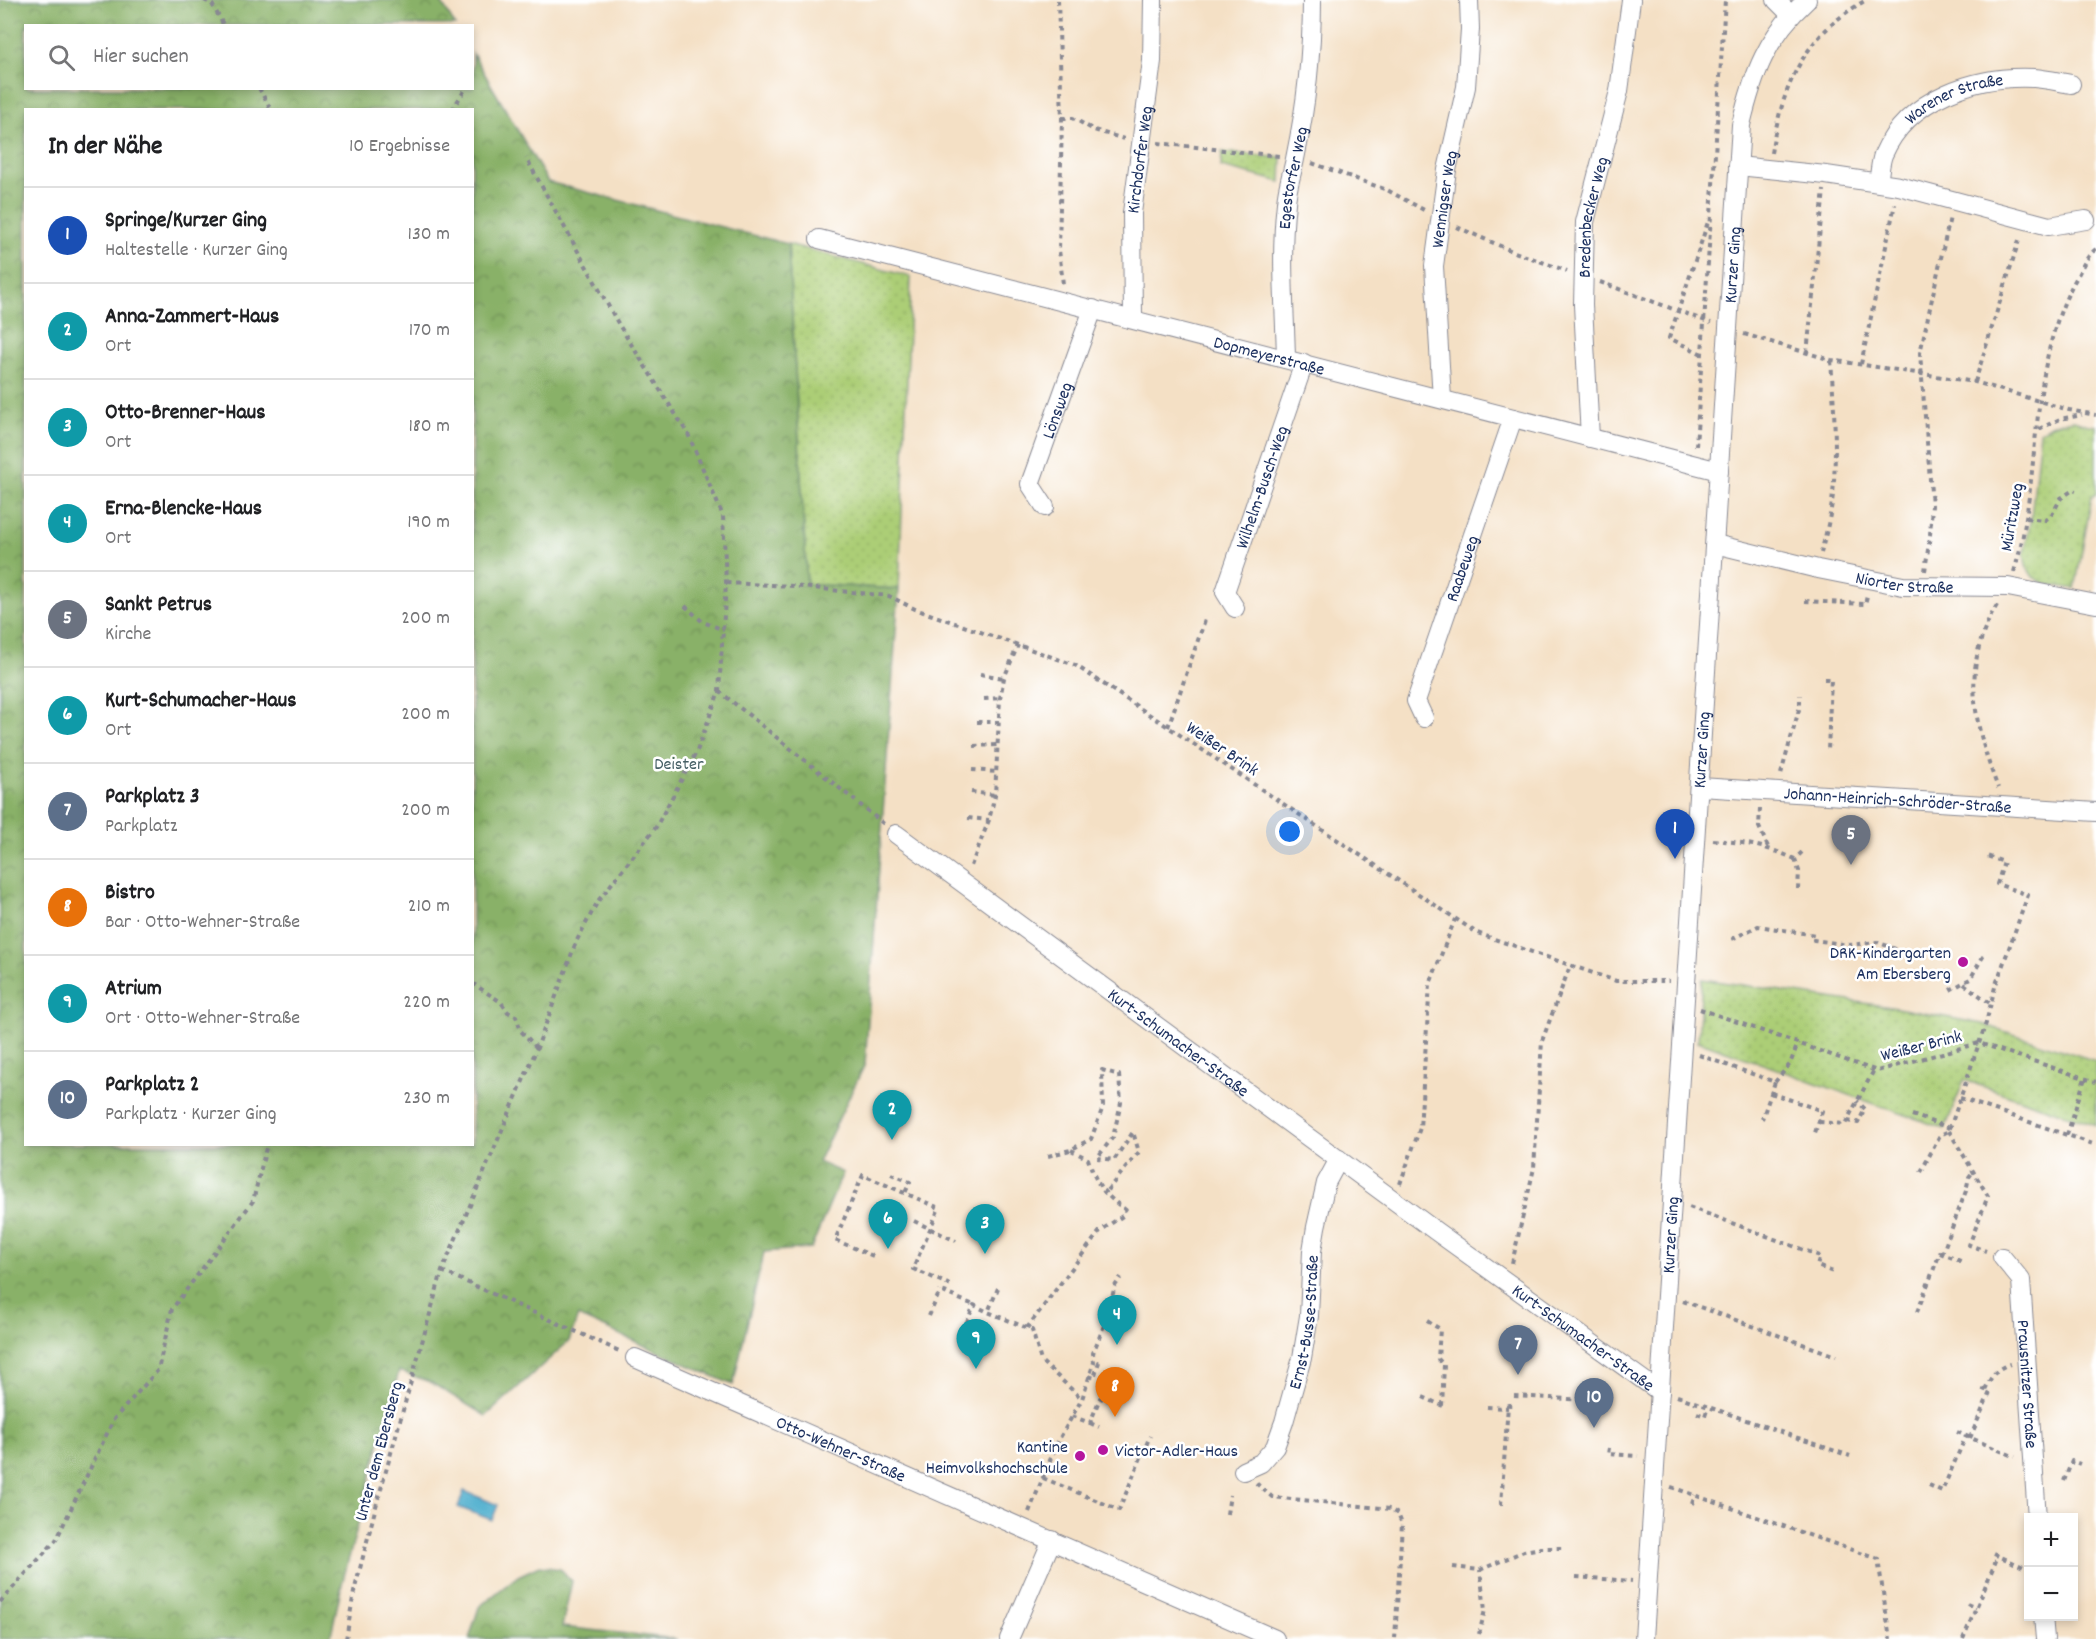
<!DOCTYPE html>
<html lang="de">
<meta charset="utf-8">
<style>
body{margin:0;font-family:Dekko,sans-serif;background:#f2f2f2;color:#202124}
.controls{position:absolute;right:18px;bottom:18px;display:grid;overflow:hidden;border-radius:0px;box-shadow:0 3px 9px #0003}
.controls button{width:54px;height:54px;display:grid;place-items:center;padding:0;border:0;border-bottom:2px solid #e0e0e0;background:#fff;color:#202124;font:30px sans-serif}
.you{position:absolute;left:1290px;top:832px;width:21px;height:21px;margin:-15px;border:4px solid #fff;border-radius:50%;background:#1a73e8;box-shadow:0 0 0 9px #1a73e833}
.badge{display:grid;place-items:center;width:39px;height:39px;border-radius:50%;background:#0f766e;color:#fff;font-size:20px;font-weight:700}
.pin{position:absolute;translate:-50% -50px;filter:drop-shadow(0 2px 3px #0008)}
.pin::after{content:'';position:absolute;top:32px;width:21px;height:18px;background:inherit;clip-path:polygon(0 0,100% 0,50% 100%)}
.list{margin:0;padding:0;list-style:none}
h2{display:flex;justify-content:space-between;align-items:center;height:78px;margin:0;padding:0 24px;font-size:26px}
h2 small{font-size:20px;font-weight:400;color:#757577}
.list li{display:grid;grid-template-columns:39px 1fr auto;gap:18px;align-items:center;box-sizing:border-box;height:96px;padding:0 24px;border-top:2px solid #e0e0e0}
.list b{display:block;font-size:22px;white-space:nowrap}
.list p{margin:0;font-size:20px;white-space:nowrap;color:#757577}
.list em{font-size:20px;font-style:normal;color:#757577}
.icon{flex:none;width:33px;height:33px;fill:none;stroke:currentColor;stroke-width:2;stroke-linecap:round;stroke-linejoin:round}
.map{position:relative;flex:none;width:2096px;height:1639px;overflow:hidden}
.search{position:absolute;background:#fff;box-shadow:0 3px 9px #0003;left:24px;top:24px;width:450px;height:66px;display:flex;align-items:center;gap:15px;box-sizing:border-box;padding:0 21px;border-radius:0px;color:#757577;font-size:22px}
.panel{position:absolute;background:#fff;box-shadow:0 3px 9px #0003;left:24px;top:108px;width:450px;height:1038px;border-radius:0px}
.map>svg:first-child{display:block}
.grass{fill:url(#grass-dots);stroke:#647e6a;stroke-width:1.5}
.forest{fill:url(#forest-crowns);stroke:#527062;stroke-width:1.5;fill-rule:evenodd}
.water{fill:#4eaecd;stroke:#346e96;stroke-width:1.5}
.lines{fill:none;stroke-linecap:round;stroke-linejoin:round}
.minor-casing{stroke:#888892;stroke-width:20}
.path{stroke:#888892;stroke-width:4;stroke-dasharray:4.5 4.5;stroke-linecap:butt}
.minor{stroke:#fff;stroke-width:18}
.poi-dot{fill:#b5179e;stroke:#fff;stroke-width:2}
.labels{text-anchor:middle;stroke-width:5;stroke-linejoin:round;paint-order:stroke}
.street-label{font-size:18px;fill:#1b2f5e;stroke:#fff}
.park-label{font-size:18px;fill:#465f65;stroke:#fff}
.poi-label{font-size:18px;fill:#1b2f5e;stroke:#fff;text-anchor:end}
</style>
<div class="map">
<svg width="2096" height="1639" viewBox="0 0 2096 1639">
<defs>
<pattern id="grass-dots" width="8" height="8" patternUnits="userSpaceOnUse" patternTransform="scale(1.5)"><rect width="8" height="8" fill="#acce76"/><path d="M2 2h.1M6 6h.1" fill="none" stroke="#93b168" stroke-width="1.8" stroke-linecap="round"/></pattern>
<pattern id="forest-crowns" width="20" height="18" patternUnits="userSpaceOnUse" patternTransform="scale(1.5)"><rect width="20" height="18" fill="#89b167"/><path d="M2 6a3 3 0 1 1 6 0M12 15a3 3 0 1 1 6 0" fill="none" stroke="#6f9058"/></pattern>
</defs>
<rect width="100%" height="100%" fill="#fff"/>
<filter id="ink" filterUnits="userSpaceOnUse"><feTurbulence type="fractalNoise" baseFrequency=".0167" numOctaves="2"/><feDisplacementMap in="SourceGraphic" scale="12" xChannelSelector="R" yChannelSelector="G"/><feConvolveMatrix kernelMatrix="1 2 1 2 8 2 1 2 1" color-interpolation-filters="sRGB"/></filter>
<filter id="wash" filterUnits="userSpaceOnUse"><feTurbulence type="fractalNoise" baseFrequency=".008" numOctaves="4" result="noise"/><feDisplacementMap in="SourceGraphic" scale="24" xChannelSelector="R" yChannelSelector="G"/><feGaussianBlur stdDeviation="1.35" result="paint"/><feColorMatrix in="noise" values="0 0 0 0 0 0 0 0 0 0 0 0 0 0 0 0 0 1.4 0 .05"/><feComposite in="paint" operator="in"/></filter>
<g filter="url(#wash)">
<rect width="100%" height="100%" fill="#f4e0c5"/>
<g class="grass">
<polygon points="1222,152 1282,158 1281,182 1221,167"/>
<polygon points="788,244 911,277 899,589 807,585"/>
<path d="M2074,420L2088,425H2096V494L2092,496L2075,589L2045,584L2033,577L2026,566L2024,553L2031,518L2040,432C2050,423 2061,422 2074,420Z"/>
<polygon points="1702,979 1897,1008 1982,1024 2096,1061 2096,1125 1964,1080 1945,1129 1698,1041"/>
</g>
<g class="forest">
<path d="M0,0H440L455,25L26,26V88H472L473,54L548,182L788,244L807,584L899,589L865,1064L818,1162L843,1173L811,1248L764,1252L733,1385L578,1316L569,1341L486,1416L430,1382L399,1371L342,1584L330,1639H0ZM26,110H472V1144H26Z"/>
<polygon points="539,1566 560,1569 572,1581 562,1627 677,1639 469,1639 479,1607 518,1576"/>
</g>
<polygon class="water" points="464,1491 498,1505 492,1520 458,1507"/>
</g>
<g filter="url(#ink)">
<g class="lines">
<g class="minor-casing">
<g id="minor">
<polyline points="1776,0 1791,15"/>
<polyline points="1738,166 1826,175 1899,186 2049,226 2086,220"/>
<path id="s1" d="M1878,182C1880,173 1880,163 1883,155C1908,97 1977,75 2034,78C2047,79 2059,82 2071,84"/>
<path id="s2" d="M819,239L1719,471"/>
<path id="s3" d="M1133,319L1132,213L1152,61L1153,0"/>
<path id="s4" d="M1286,359C1285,308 1280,254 1286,203C1287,188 1292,174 1295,159C1306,107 1312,53 1312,0"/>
<path id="s5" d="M1442,399L1434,266L1447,170L1466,87L1470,29L1469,0"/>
<path id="s6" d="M1590,438L1583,305L1585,222L1619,91L1631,0"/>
<path id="s7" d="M1045,507L1030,484L1093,309"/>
<path id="s8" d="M1715,544L1818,569L1903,586L2008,587L2096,604"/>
<path id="s9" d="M1235,608L1225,592L1304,363"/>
<path id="s10" d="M1424,718L1416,701L1513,418"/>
<path id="s11" d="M1700,787L2096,812"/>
<path id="s12" d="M896,834L1437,1232L1660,1392"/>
<path id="s13" d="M2002,1257L2021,1280L2037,1518"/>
<path id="s14" d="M635,1358L1275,1639"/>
<path id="s15" d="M1243,1471L1261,1463L1275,1447L1284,1422L1302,1358L1309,1316L1312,1251L1316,1227L1326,1183L1339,1159"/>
<polyline points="2043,1616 2045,1639"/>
<polyline points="1009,1639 1052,1540"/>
<path id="s16" d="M1644,1639L1741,125C1753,74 1767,36 1807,0"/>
</g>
</g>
<g class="path">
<polyline points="204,0 212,4 224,26"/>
<polyline points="1058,0 1062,118 1059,250 1063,284"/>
<polyline points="472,78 475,74"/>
<polyline points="259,88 271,110"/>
<polyline points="452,110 466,88"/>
<polyline points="1062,118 1073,118 1094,130 1124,139"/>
<polyline points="1158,143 1279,156"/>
<path d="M1771,153C1783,85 1803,36 1866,0"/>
<polyline points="1312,163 1387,190 1424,210"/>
<polyline points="1457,227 1512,251 1567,271"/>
<polyline points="1600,282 1711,323"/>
<polyline points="1744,334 1831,360 1975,382 2069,410 2096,415"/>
<polyline points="1807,353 1824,190"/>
<polyline points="1702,354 1669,338 1709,219"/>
<polyline points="1861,364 1895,204"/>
<polyline points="1975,382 2020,237"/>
<polyline points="2039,429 2060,419 2082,415"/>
<polyline points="1696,446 1725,0"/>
<polyline points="2026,518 2045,520 2051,516 2061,498 2073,490 2076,491"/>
<path d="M1821,553C1826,534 1831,514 1833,494C1837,449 1834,405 1831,360"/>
<polyline points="1925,571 1930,535 1932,505 1920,353 1950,217"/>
<path d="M2014,572C2043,475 2026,364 2078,275C2083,265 2087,256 2096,249"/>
<polyline points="726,583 793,586 889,596 915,609 1075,665 1477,933 1616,981 1669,981"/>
<polyline points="1805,601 1865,604 1867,596"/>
<path d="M1997,605C1960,666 1974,726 1998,788"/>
<polyline points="685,606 703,622 724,630"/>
<polyline points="980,674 1004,678"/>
<polyline points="1824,679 1831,679 1828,751"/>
<polyline points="719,691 884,824"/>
<polyline points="984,699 1000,698"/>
<polyline points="977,722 999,722"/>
<polyline points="1168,727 1206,617"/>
<polyline points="974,746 998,745"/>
<polyline points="972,770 997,772"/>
<polyline points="1781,774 1800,706 1800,695"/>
<polyline points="971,792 995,795"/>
<polyline points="1760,808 1759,827 1768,847"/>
<polyline points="968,818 989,820"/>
<path d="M1713,840C1747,843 1763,845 1795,859L1802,852"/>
<polyline points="1795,859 1799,871 1798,889"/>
<polyline points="971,866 989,820 995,795 1000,698 1004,678 1018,645"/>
<polyline points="1732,939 1758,926 1815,935 1814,940 1849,945 1877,942 1898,950"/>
<polyline points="472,983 501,1002 508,1012 516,1016 521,1031 537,1048"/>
<polyline points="1964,984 1991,1004"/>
<polyline points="1950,990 1970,979 1984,955"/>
<polyline points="1700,1009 1877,1071 1979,1043 2096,1082"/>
<polyline points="1699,1055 1775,1082 1762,1119"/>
<polyline points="1775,1082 1790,1064 1798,1043"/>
<polyline points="1771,1093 1822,1111 1814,1136"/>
<polyline points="1960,1098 2096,1145"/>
<polyline points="1912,1115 1950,1128"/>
<polyline points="1847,1121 1858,1123 1865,1109 1857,1101"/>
<polyline points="1819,1122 1845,1124 1874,1070"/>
<polyline points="1949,1131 1988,1196 1969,1245 1986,1251"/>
<polyline points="2067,1135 2085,1078"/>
<path d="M1071,1150L1088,1159C1098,1188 1103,1193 1127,1211"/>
<polyline points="1048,1156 1070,1150 1091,1139 1103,1107 1102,1070 1119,1075 1121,1103 1113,1137 1097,1158 1114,1160 1133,1132 1139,1152 1104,1194"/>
<polyline points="1921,1172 1940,1135 1949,1131 1986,1023 1995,987 2028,895 1997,884 2004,862 1987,856"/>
<polyline points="891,1174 910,1182 905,1193"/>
<polyline points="1400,1184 1420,1128 1430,984 1455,919"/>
<polyline points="1689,1207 1820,1256 1817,1266 1833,1272"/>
<polyline points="914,1221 956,1241"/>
<polyline points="1942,1254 1966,1191 1969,1177 1972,1173"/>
<polyline points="873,1256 835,1240 863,1175 939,1208 913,1269 948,1284 945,1293 974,1305"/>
<polyline points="1512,1263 1534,1168 1542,1041 1570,966"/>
<polyline points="442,1271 619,1351"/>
<polyline points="998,1288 988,1312 1032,1330 1041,1361 1082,1399"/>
<polyline points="1683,1301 1836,1356"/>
<polyline points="1917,1312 1940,1253 1963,1262"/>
<polyline points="929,1316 940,1291"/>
<polyline points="1427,1321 1440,1329 1438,1359 1444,1365 1442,1406"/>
<polyline points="1027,1328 1100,1231 1124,1215"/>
<polyline points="963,1331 974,1305 988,1312"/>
<polyline points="1089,1376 1094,1378 1099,1362 1101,1362"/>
<path d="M1985,1390C1991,1377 1995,1369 2010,1364"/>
<polyline points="1514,1396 1585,1400"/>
<polyline points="1677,1396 1850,1456"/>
<polyline points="1423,1397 1443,1406"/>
<polyline points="1487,1407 1508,1408"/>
<polyline points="1697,1413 1705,1416 1708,1407"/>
<polyline points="1072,1416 1090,1423 1100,1398 1108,1401"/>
<polyline points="1090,1423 1099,1427"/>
<polyline points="1957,1432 2015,1457"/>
<polyline points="1970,1438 1990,1392 1981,1388"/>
<polyline points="1057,1443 1066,1447"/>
<polyline points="1609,1448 1608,1454 1638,1456"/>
<polyline points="1043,1478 1119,1510 1150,1436"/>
<polyline points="2064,1481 2072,1461 2080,1464"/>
<polyline points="1256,1483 1272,1497 1390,1509 1398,1514 1402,1524 1395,1639"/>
<polyline points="1929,1485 1942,1491 1966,1436"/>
<polyline points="1671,1487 1878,1559 1890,1639"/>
<polyline points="1692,1504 1695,1495"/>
<polyline points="1501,1505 1508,1405 1513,1405"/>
<polyline points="1029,1512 1057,1443 1082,1399 1094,1362 1093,1353 1105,1323 1115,1286 1121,1277"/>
<polyline points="1227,1514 1230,1495"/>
<polyline points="1994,1554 2028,1569"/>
<polyline points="1453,1567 1480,1570 1524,1551 1541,1548 1564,1548"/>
<polyline points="1576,1577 1632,1581"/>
<polyline points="0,1602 56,1540 114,1419 158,1370 172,1309 253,1201 267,1144"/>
<polyline points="1967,1604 1976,1608"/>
<polyline points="1479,1634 1485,1610 1480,1570"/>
<polyline points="346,1639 354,1592 375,1510 442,1271 537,1048 576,942 598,901 656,827 697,751 719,691 726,583 723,516 688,434 619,325 526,158"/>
<polyline points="1963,1639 1998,1556"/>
</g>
<use href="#minor" class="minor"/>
</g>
</g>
<g class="poi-dot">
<circle cx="1963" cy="962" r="6"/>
<circle cx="1103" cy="1450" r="6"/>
<circle cx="1080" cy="1456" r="6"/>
</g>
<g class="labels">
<g class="street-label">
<text dy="6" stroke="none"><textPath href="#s1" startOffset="123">Warener Straße</textPath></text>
<text dy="6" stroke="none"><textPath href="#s3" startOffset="160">Kirchdorfer Weg</textPath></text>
<text dy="6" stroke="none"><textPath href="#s4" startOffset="182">Egestorfer Weg</textPath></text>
<text dy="6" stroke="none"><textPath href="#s5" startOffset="201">Wennigser Weg</textPath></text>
<text dy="6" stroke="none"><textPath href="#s6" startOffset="222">Bredenbecker Weg</textPath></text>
<text dy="6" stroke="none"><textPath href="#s16" startOffset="1377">Kurzer Ging</textPath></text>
<text dy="6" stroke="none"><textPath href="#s2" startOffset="465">Dopmeyerstraße</textPath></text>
<text dy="6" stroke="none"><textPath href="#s7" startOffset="106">Lönsweg</textPath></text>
<text dy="6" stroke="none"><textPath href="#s9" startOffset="130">Wilhelm-Busch-Weg</textPath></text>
<text transform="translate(2011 517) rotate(-80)" y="6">Müritzweg</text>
<text dy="6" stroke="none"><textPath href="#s10" startOffset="159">Raabeweg</textPath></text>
<text dy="6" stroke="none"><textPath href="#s8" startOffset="194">Niorter Straße</textPath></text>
<text transform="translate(1223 748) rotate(34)" y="6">Weißer Brink</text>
<text dy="6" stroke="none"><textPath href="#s16" startOffset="891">Kurzer Ging</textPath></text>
<text dy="6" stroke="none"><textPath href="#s11" startOffset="198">Johann-Heinrich-Schröder-Straße</textPath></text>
<text dy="6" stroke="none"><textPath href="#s12" startOffset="351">Kurt-Schumacher-Straße</textPath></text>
<text transform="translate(1921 1045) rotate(-14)" y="6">Weißer Brink</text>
<text dy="6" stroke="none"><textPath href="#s16" startOffset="405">Kurzer Ging</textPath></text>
<text dy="6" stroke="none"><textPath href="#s15" startOffset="170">Ernst-Busse-Straße</textPath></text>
<text dy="6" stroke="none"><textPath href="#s12" startOffset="852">Kurt-Schumacher-Straße</textPath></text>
<text dy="6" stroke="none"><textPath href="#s13" startOffset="134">Prausnitzer Straße</textPath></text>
<text dy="6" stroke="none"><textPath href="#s14" startOffset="225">Otto-Wehner-Straße</textPath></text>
<text transform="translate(378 1451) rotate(-75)" y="6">Unter dem Ebersberg</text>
</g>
<g class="park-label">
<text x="679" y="769">Deister</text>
</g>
<g class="poi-label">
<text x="1951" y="958">DRK-Kindergarten<tspan x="1951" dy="21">Am Ebersberg</tspan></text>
<text x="1068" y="1452">Kantine<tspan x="1068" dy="21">Heimvolkshochschule</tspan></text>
<text x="1115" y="1456" text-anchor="start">Victor-Adler-Haus</text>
</g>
</g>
</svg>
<div class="controls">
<button>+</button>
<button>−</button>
</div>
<div class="you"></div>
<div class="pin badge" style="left:1675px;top:859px;background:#1a4fb4">1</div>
<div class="pin badge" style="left:892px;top:1140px;background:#0f9aa8">2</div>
<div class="pin badge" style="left:985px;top:1254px;background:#0f9aa8">3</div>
<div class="pin badge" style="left:1117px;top:1345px;background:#0f9aa8">4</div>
<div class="pin badge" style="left:1851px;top:865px;background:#6b7280">5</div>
<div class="pin badge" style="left:888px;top:1249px;background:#0f9aa8">6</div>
<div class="pin badge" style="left:1518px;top:1375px;background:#5c6f8a">7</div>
<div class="pin badge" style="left:1115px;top:1417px;background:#e8710a">8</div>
<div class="pin badge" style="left:976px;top:1369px;background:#0f9aa8">9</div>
<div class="pin badge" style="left:1594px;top:1428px;background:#5c6f8a">10</div>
<div class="search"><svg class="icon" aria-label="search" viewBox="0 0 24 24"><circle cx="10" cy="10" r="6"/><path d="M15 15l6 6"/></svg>Hier suchen</div>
<section class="panel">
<h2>In der Nähe<small>10 Ergebnisse</small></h2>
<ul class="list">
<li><span class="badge" style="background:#1a4fb4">1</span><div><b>Springe/Kurzer Ging</b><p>Haltestelle · Kurzer Ging</p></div><em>130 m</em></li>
<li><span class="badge" style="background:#0f9aa8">2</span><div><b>Anna-Zammert-Haus</b><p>Ort</p></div><em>170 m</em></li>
<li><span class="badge" style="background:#0f9aa8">3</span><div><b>Otto-Brenner-Haus</b><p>Ort</p></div><em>180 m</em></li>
<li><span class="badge" style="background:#0f9aa8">4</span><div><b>Erna-Blencke-Haus</b><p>Ort</p></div><em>190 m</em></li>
<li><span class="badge" style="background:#6b7280">5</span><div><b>Sankt Petrus</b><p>Kirche</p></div><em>200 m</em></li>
<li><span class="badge" style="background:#0f9aa8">6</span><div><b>Kurt-Schumacher-Haus</b><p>Ort</p></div><em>200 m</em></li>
<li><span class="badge" style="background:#5c6f8a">7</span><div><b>Parkplatz 3</b><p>Parkplatz</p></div><em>200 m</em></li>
<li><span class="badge" style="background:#e8710a">8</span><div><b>Bistro</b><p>Bar · Otto-Wehner-Straße</p></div><em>210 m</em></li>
<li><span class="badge" style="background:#0f9aa8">9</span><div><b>Atrium</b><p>Ort · Otto-Wehner-Straße</p></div><em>220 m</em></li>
<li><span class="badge" style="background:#5c6f8a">10</span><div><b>Parkplatz 2</b><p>Parkplatz · Kurzer Ging</p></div><em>230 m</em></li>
</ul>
</section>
</div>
